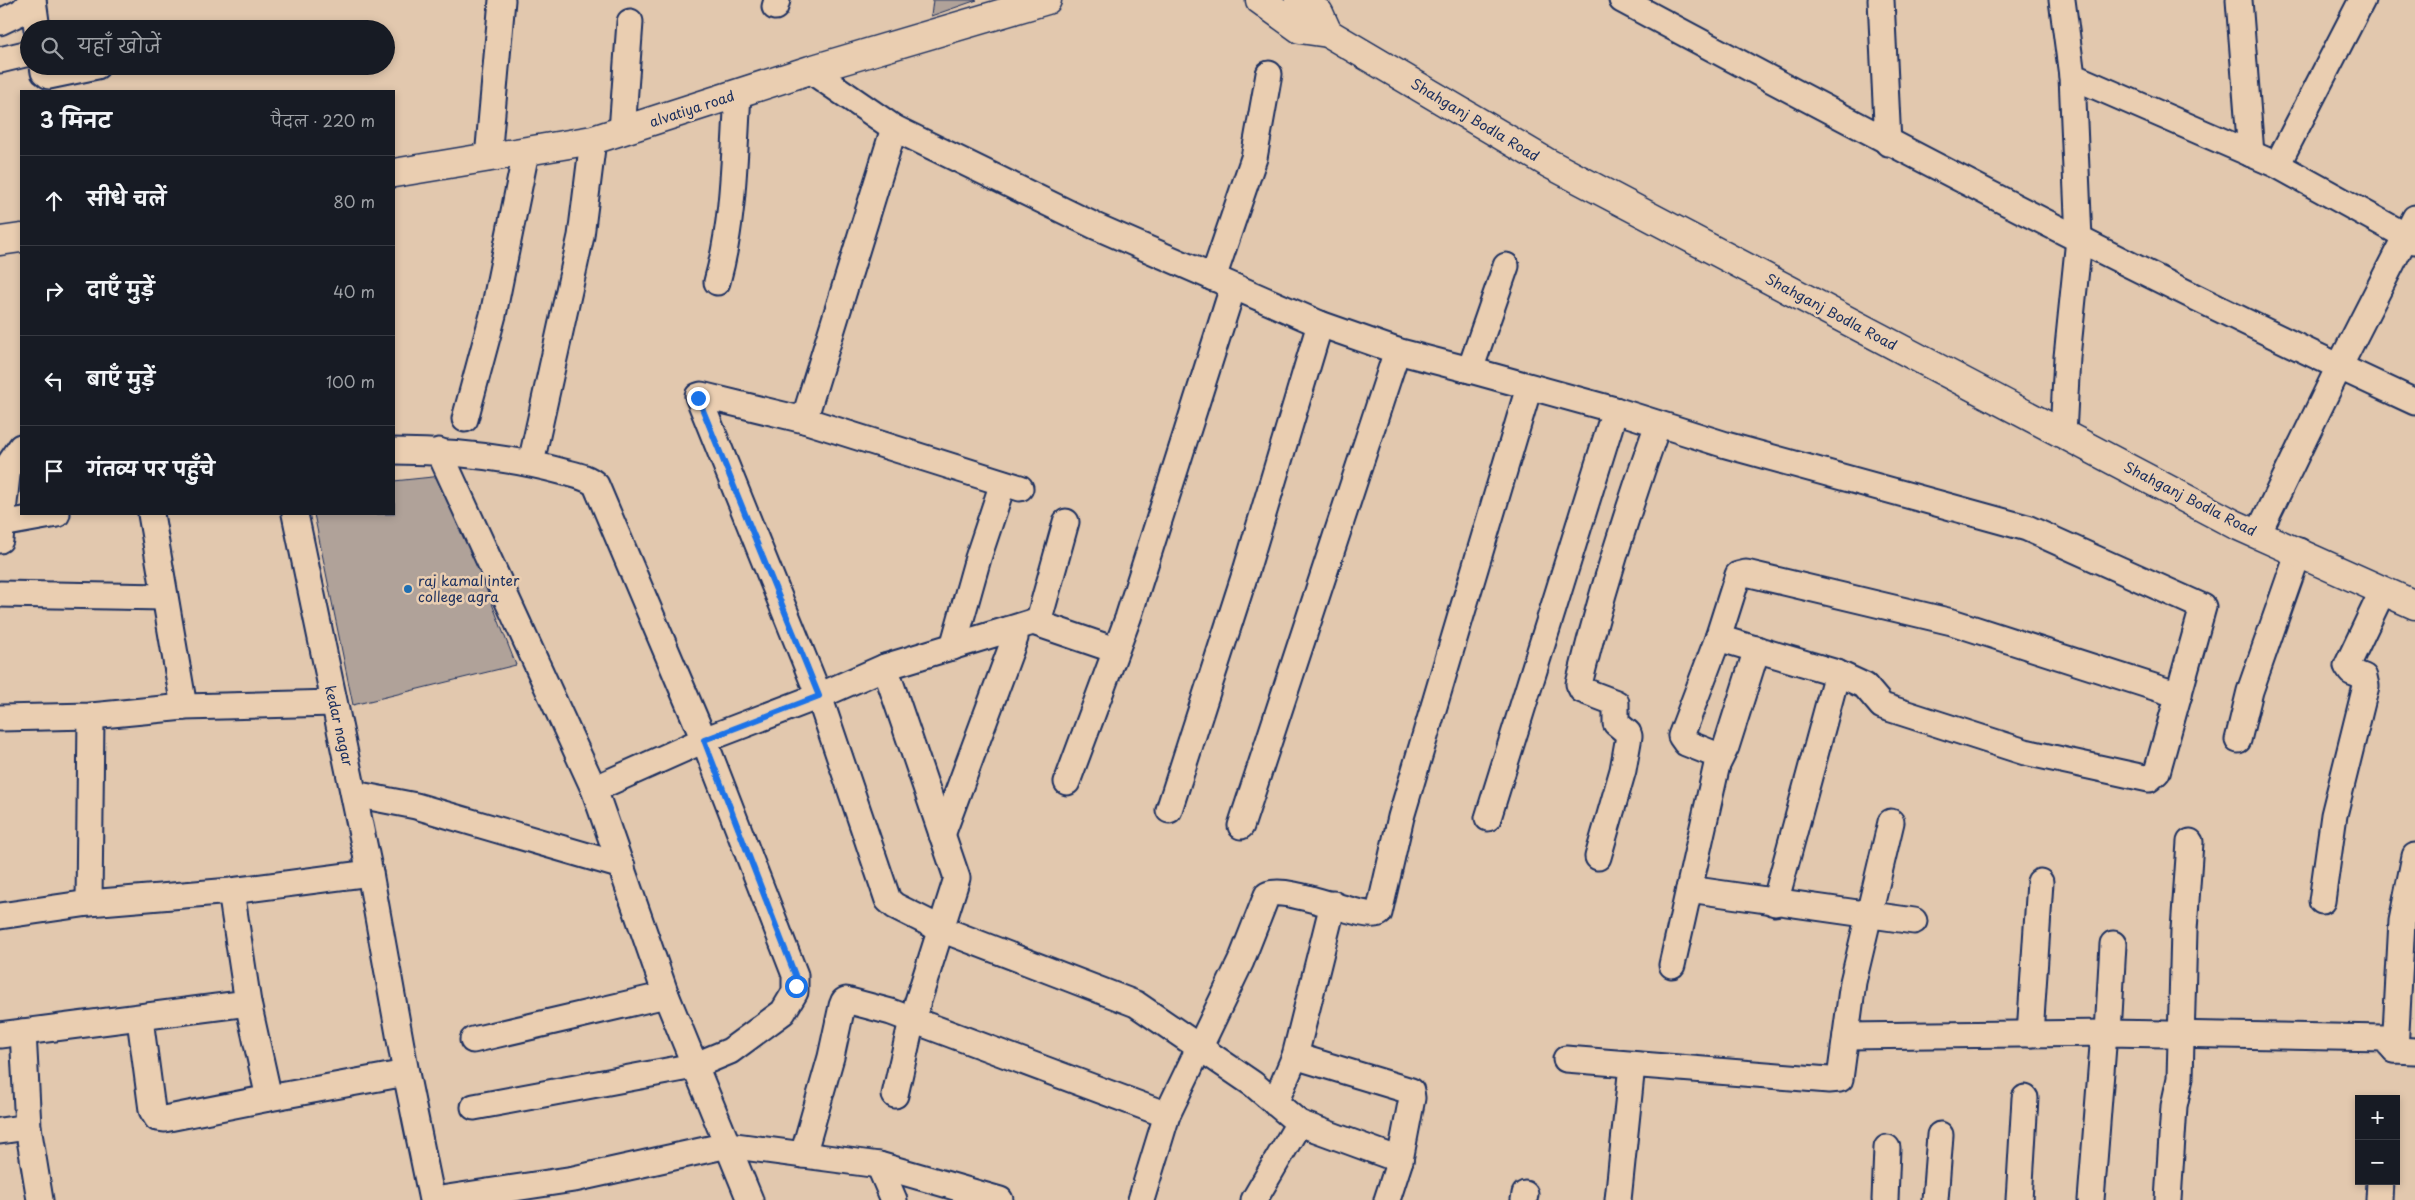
<!DOCTYPE html>
<html lang="hi">
<meta charset="utf-8">
<style>
body{margin:0;font-family:"Playpen Sans","Playpen Sans Deva",sans-serif;background:#20242c;color:#f1f3f6}
.controls{position:absolute;right:15px;bottom:15px;display:grid;overflow:hidden;border-radius:0px;box-shadow:0 2px 8px #0003}
.controls button{width:45px;height:45px;display:grid;place-items:center;padding:0;border:0;border-bottom:1px solid #363941;background:#171b24;color:#f1f3f6;font:25px sans-serif}
.stop{position:absolute;width:15px;height:15px;margin:-11px;border:4px solid #1a73e8;border-radius:50%;background:#fff}
.stop.end{background:#1a73e8;border-color:#fff;box-shadow:0 1px 5px #0008}
.list{margin:0;padding:0;list-style:none}
h2{display:flex;justify-content:space-between;align-items:center;height:65px;margin:0;padding:0 20px;font-size:21px}
h2 small{font-size:16px;font-weight:400;color:#9ea1a6}
.list li{display:grid;grid-template-columns:32px 1fr auto;gap:15px;align-items:center;box-sizing:border-box;height:90px;padding:0 20px;border-top:1px solid #363941}
.list b{display:block;font-size:19px;white-space:nowrap}
.list em{font-size:16px;font-style:normal;color:#9ea1a6}
.icon{flex:none;width:28px;height:28px;fill:none;stroke:currentColor;stroke-width:2;stroke-linecap:round;stroke-linejoin:round}
.map{position:relative;flex:none;width:2415px;height:1200px;overflow:hidden}
.search{position:absolute;background:#171b24;box-shadow:0 2px 8px #0003;left:20px;top:20px;width:375px;height:55px;display:flex;align-items:center;gap:12px;box-sizing:border-box;padding:0 18px;border-radius:28px;color:#9ea1a6;font-size:19px}
.panel{position:absolute;background:#171b24;box-shadow:0 2px 8px #0003;left:20px;top:90px;width:375px;height:425px;border-radius:0px}
.map>svg:first-child{display:block}
.building{fill:#b0a299;stroke:#1b2f5e}
.lines{fill:none;stroke-linecap:round;stroke-linejoin:round}
.minor-casing{stroke:#1b2f5e;stroke-width:29}
.tertiary-casing{stroke:#1b2f5e;stroke-width:31}
.primary-casing{stroke:#1b2f5e;stroke-width:31}
.minor{stroke:#eaceb1;stroke-width:25}
.tertiary{stroke:#eaceb1;stroke-width:28}
.primary{stroke:#eaceb1;stroke-width:28}
.route{stroke:#1a73e8;stroke-width:6}
.poi-dot{fill:#1f6fb2;stroke:#eaceb1;stroke-width:2}
.labels{text-anchor:middle;stroke-width:5;stroke-linejoin:round;paint-order:stroke}
.street-label{font-size:14px;fill:#1b2f5e;stroke:#eaceb1}
.poi-label{font-size:14px;fill:#1b2f5e;stroke:#eaceb1;text-anchor:start}
</style>
<div class="map">
<svg width="2415" height="1200" viewBox="0 0 2415 1200">
<rect width="100%" height="100%" fill="#e2c8ae"/>
<filter id="ink" filterUnits="userSpaceOnUse"><feTurbulence type="fractalNoise" baseFrequency=".02" numOctaves="2"/><feDisplacementMap in="SourceGraphic" scale="10" xChannelSelector="R" yChannelSelector="G"/><feConvolveMatrix kernelMatrix="1 2 1 2 8 2 1 2 1" color-interpolation-filters="sRGB"/></filter>
<g filter="url(#ink)">
<g class="building">
<polygon points="933,0 977,0 931,16"/>
<polygon points="442,476 516,665 353,705 314,514 394,514 394,481"/>
</g>
<g class="lines">
<g class="minor-casing">
<g id="minor">
<polyline points="33,0 37,29"/>
<path d="M1622,0C1883,140 2146,278 2415,402"/>
<polyline points="1881,0 1888,143"/>
<polyline points="2062,0 2072,76 2277,165 2415,241"/>
<polyline points="2239,0 2251,154"/>
<polyline points="775,7 777,0"/>
<polyline points="0,22 21,12 33,0"/>
<polyline points="0,60 29,53"/>
<polyline points="43,66 44,72 49,76 97,66"/>
<polyline points="810,70 894,128 1095,226 1320,324 1397,351 1470,370 1615,410 1726,445 2027,528 2203,607 2157,772 2149,779 2025,752 1882,706 1865,686 1837,673 1718,638"/>
<polyline points="622,131 630,22"/>
<polyline points="488,158 502,0"/>
<polyline points="2277,165 2362,0"/>
<polyline points="1213,278 1254,158 1269,74"/>
<path d="M717,282C734,221 734,157 738,94"/>
<polyline points="1470,370 1506,266"/>
<polyline points="465,419 493,315 526,152"/>
<polyline points="804,420 894,128"/>
<polyline points="2063,434 2067,357 2079,239 2072,76"/>
<path d="M394,451C451,451 509,457 564,472C575,475 588,477 596,485L704,740L795,975V992L783,1012L730,1051L694,1066L474,1107"/>
<polyline points="439,451 594,789 666,995 750,1200"/>
<polyline points="531,463 581,236 593,140"/>
<polyline points="1020,488 804,420 701,395 698,396 819,696 888,900 895,906 941,929 1136,1004 1253,1084 1299,1123 1400,1160"/>
<polyline points="151,514 184,707"/>
<polyline points="295,514 370,873 406,1073 432,1200"/>
<polyline points="2,527 7,523 57,514"/>
<polyline points="2258,534 2339,367 2415,218"/>
<polyline points="0,540 8,466 21,447"/>
<polyline points="0,594 164,597"/>
<polyline points="1033,622 1115,650"/>
<polyline points="1007,630 1036,621 1040,616 1066,522"/>
<polyline points="953,647 978,558 1003,483"/>
<polyline points="885,667 957,878 912,1020 895,1095"/>
<polyline points="0,718 91,716 184,707 334,703"/>
<polyline points="2238,740 2250,691 2299,551"/>
<polyline points="1717,765 1726,747 1757,649"/>
<polyline points="1067,782 1128,618 1233,287"/>
<polyline points="594,789 704,740 819,696 885,667 1007,630 1013,633 1015,638 942,835"/>
<polyline points="354,794 416,806 622,866"/>
<polyline points="1169,810 1246,571 1320,324"/>
<polyline points="1488,818 1615,410"/>
<polyline points="1241,826 1397,351"/>
<path d="M1598,857L1623,770L1629,736L1628,733L1616,723V703L1582,690L1579,684C1601,594 1627,511 1658,424"/>
<polyline points="1689,889 1914,921"/>
<polyline points="2322,901 2334,815 2366,686 2364,677 2351,672 2347,666 2383,590"/>
<polyline points="89,903 91,716"/>
<polyline points="1775,903 1837,673"/>
<polyline points="0,916 89,903 231,891 370,873"/>
<polyline points="1672,965 1718,760 1714,754 1686,743 1681,736 1718,638 1738,575 1746,573 1952,622 2179,695"/>
<polyline points="140,1019 152,1110 157,1118 164,1119 269,1098 248,1003"/>
<polyline points="23,1032 28,1127 40,1200"/>
<polyline points="2108,1033 2113,944"/>
<polyline points="2030,1034 2040,882"/>
<polyline points="0,1035 248,1003 231,891"/>
<polyline points="1846,1036 2108,1033 2384,1038 2395,1050 2415,1051"/>
<polyline points="473,1040 666,995"/>
<polyline points="2395,1050 2402,921 2415,856"/>
<polyline points="1295,1056 1411,1091 1412,1098 1400,1160 1387,1200"/>
<polyline points="1566,1059 1829,1080 1840,1079 1853,982 1891,822"/>
<polyline points="269,1098 406,1073"/>
<polyline points="1275,1103 1295,1056 1333,904"/>
<polyline points="0,1131 28,1127"/>
<polyline points="803,1155 831,1057 842,1006 844,1001 846,1000 891,1012 1167,1115"/>
<polyline points="879,1165 894,1200"/>
<polyline points="434,1200 574,1179 728,1145 879,1165 1000,1200"/>
<path d="M1141,1200L1167,1115L1241,961L1267,895C1288,884 1367,922 1379,913L1401,817L1529,387"/>
<polyline points="1254,1200 1299,1123"/>
<polyline points="1524,1200 1525,1194"/>
<polyline points="1618,1200 1632,1065"/>
<polyline points="1885,1200 1887,1148"/>
<polyline points="1935,1200 1940,1135"/>
<polyline points="2019,1200 2025,1098"/>
<polyline points="2091,1200 2104,1033"/>
<polyline points="2168,1200 2174,1106 2180,1078 2184,930 2190,842"/>
<polyline points="2379,1200 2380,1181"/>
</g>
</g>
<g class="tertiary-casing">
<g id="tertiary">
<polyline points="394,173 593,140 810,70 1047,0"/>
<polyline points="0,241 21,238"/>
</g>
</g>
<g class="primary-casing">
<g id="primary">
<polyline points="1260,0 1300,29 1328,33 1548,163 2234,524 2415,605"/>
<polyline points="1299,0 1319,13 1328,33"/>
</g>
</g>
<use href="#minor" class="minor"/>
<use href="#tertiary" class="tertiary"/>
<use href="#primary" class="primary"/>
</g>
</g>
<g class="lines" filter="url(#ink)">
<polyline class="route" points="698,398 819,696 704,740 795,975 796,986"/>
</g>
<circle class="poi-dot" cx="408" cy="589" r="5"/>
<g class="labels">
<g class="street-label">
<text transform="translate(692 109) rotate(-18)" y="5">alvatiya road</text>
<text transform="translate(1475 120) rotate(31)" y="5">Shahganj Bodla Road</text>
<text transform="translate(1831 312) rotate(28)" y="5">Shahganj Bodla Road</text>
<text transform="translate(2190 499) rotate(27)" y="5">Shahganj Bodla Road</text>
<text transform="translate(339 726) rotate(77)" y="5">kedar nagar</text>
</g>
<g class="poi-label">
<text x="418" y="586">raj kamal inter<tspan x="418" dy="16">college agra</tspan></text>
</g>
</g>
</svg>
<div class="controls">
<button>+</button>
<button>−</button>
</div>
<div class="stop" style="left:796px;top:986px"></div>
<div class="stop end" style="left:698px;top:398px"></div>
<div class="search"><svg class="icon" aria-label="search" viewBox="0 0 24 24"><circle cx="10" cy="10" r="6"/><path d="M15 15l6 6"/></svg>यहाँ खोजें</div>
<section class="panel">
<h2>3 मिनट<small>पैदल · 220 m</small></h2>
<ul class="list">
<li><svg class="icon" aria-label="ahead" viewBox="0 0 24 24"><path d="M12 20V5M6 11l6-6 6 6"/></svg><div><b>सीधे चलें</b></div><em>80 m</em></li>
<li><svg class="icon" aria-label="right" viewBox="0 0 24 24"><path d="M7 20v-9h11M14 6l5 5-5 5"/></svg><div><b>दाएँ मुड़ें</b></div><em>40 m</em></li>
<li><svg class="icon" aria-label="left" viewBox="0 0 24 24"><path d="M17 20v-9H6M10 6l-5 5 5 5"/></svg><div><b>बाएँ मुड़ें</b></div><em>100 m</em></li>
<li><svg class="icon" aria-label="arrive" viewBox="0 0 24 24"><path d="M6 21V4h12l-3 4 3 4H6"/></svg><div><b>गंतव्य पर पहुँचे</b></div></li>
</ul>
</section>
</div>
